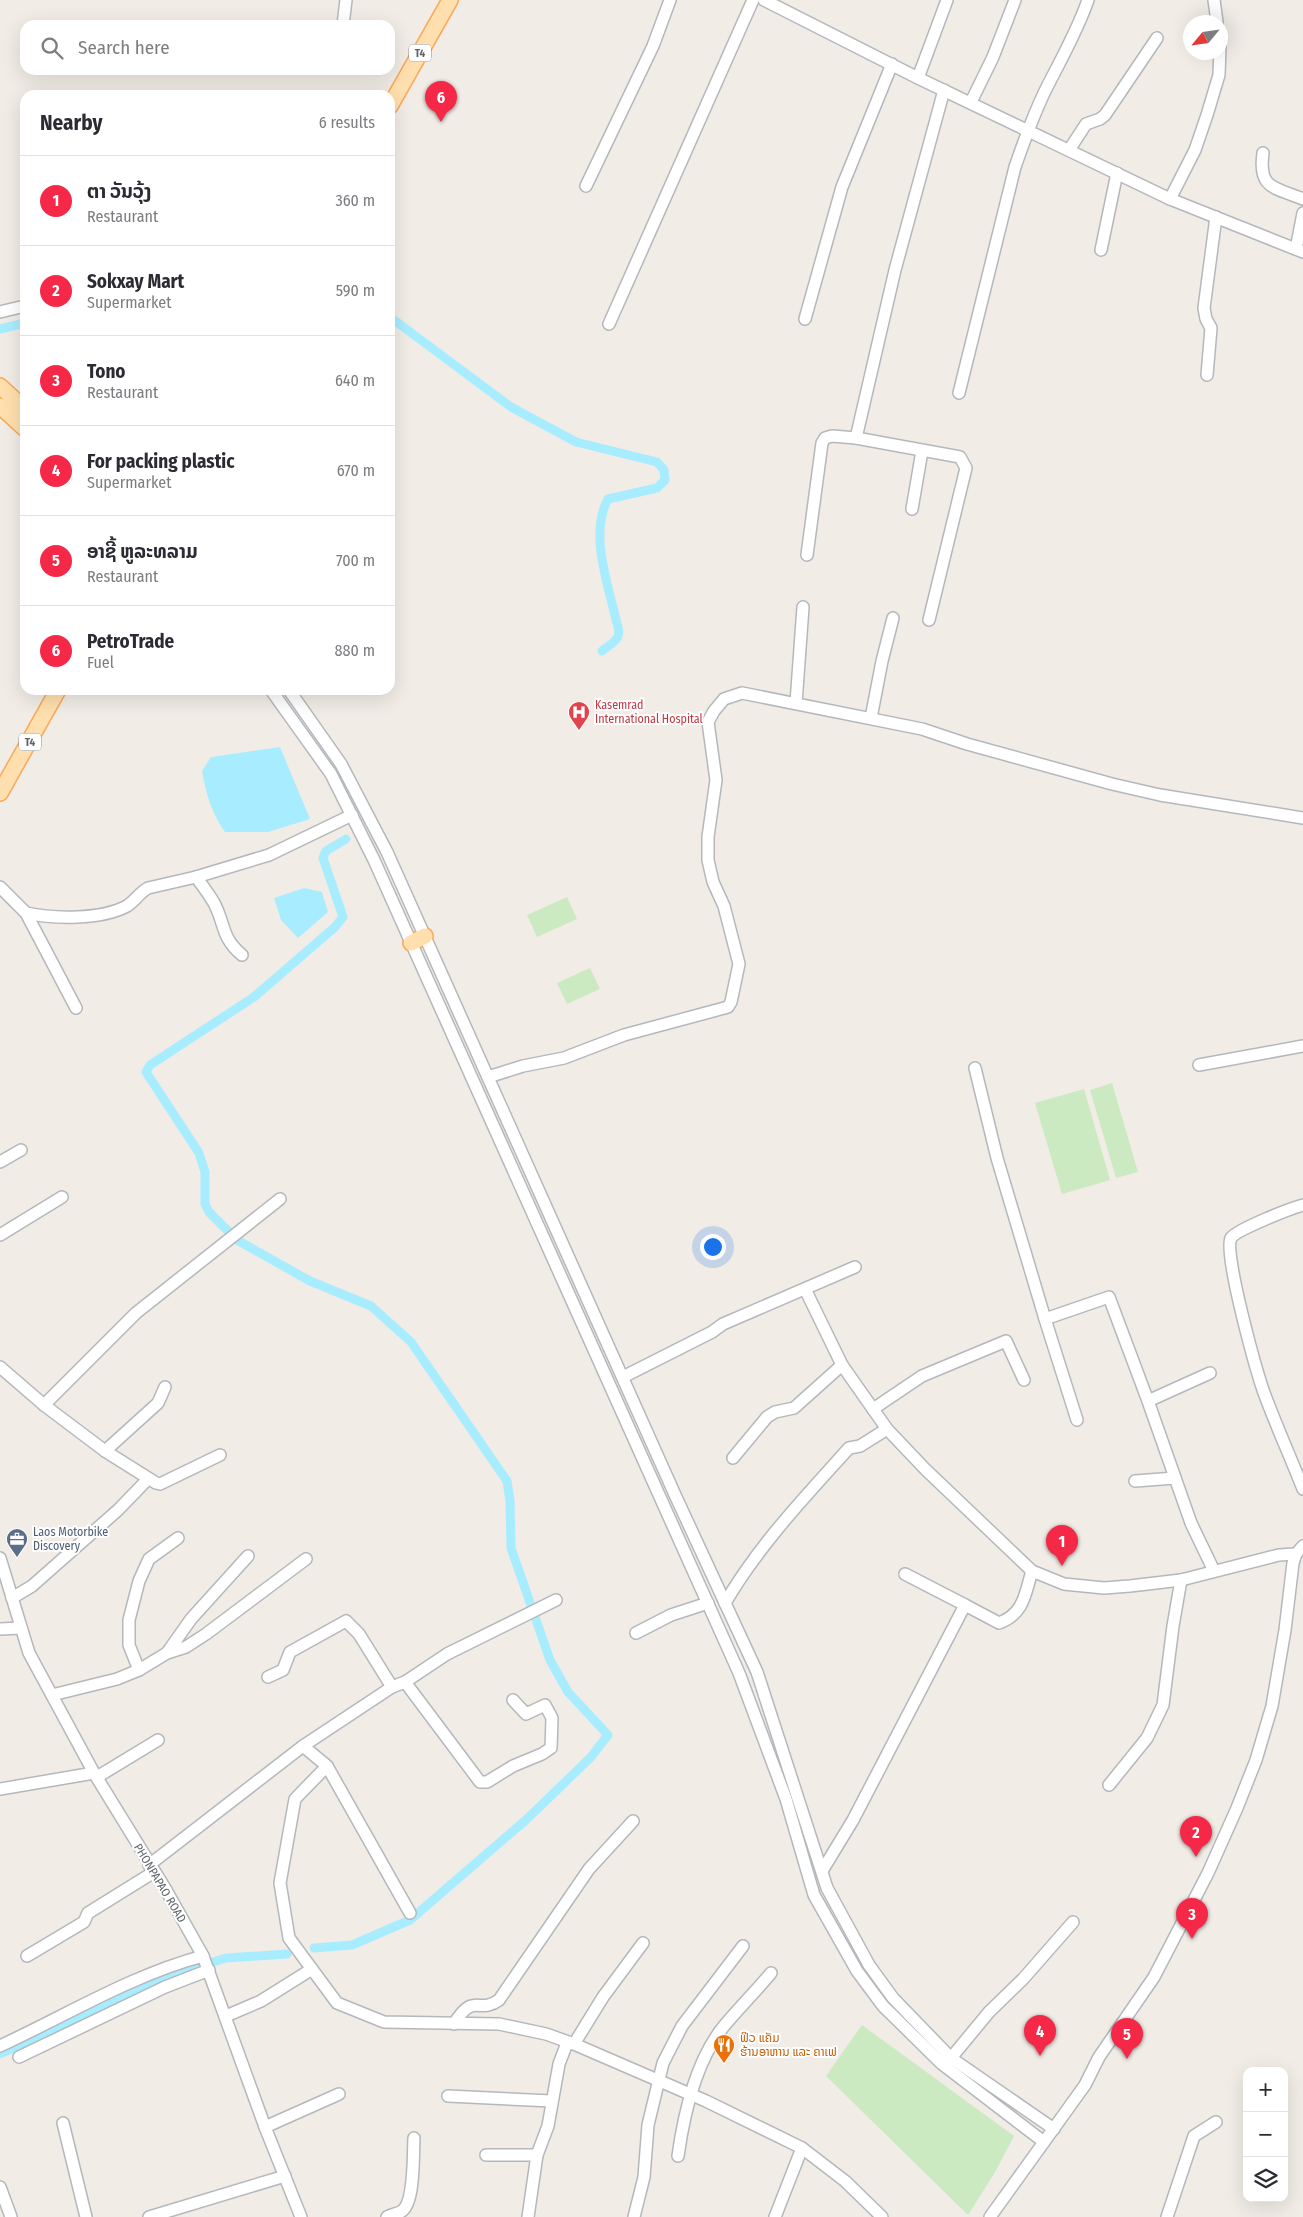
<!DOCTYPE html>
<meta charset="utf-8">
<style>
body{margin:0;font-family:"Fira Sans Condensed","Noto Sans Lao",sans-serif;background:#f7f7f7;color:#2b2b33}
.controls{position:absolute;right:15px;bottom:15px;display:grid;overflow:hidden;border-radius:10px;box-shadow:0 5px 20px #0002}
.controls button{width:45px;height:45px;display:grid;place-items:center;padding:0;border:0;border-bottom:1px solid #e1e1e2;background:#fff;color:#2b2b33;font:25px sans-serif}
.compass{position:absolute;left:1183px;top:15px;width:45px;height:45px;border-radius:50%;background:#fff;box-shadow:0 5px 20px #0002;rotate:241deg}
.you{position:absolute;left:712px;top:1246px;width:18px;height:18px;margin:-12px;border:4px solid #fff;border-radius:50%;background:#1a73e8;box-shadow:0 0 0 8px #1a73e833}
.badge{display:grid;place-items:center;width:32px;height:32px;border-radius:50%;background:#f52947;color:#fff;font-size:16px;font-weight:700}
.pin{position:absolute;translate:-50% -41px;filter:drop-shadow(0 1px 2px #0008)}
.pin::after{content:'';position:absolute;top:26px;width:18px;height:15px;background:inherit;clip-path:polygon(0 0,100% 0,50% 100%)}
.list{margin:0;padding:0;list-style:none}
h2{display:flex;justify-content:space-between;align-items:center;height:65px;margin:0;padding:0 20px;font-size:21px}
h2 small{font-size:16px;font-weight:400;color:#7c7c81}
.list li{display:grid;grid-template-columns:32px 1fr auto;gap:15px;align-items:center;box-sizing:border-box;height:90px;padding:0 20px;border-top:1px solid #e1e1e2}
.list b{display:block;font-size:19px;white-space:nowrap}
.list p{margin:0;font-size:16px;white-space:nowrap;color:#7c7c81}
.list em{font-size:16px;font-style:normal;color:#7c7c81}
.icon{flex:none;width:28px;height:28px;fill:none;stroke:currentColor;stroke-width:2;stroke-linecap:round;stroke-linejoin:round}
.map{position:relative;flex:none;width:1303px;height:2217px;overflow:hidden}
.search{position:absolute;background:#fff;box-shadow:0 5px 20px #0002;left:20px;top:20px;width:375px;height:55px;display:flex;align-items:center;gap:12px;box-sizing:border-box;padding:0 18px;border-radius:15px;color:#7c7c81;font-size:19px}
.panel{position:absolute;background:#fff;box-shadow:0 5px 20px #0002;left:20px;top:90px;width:375px;height:605px;border-radius:15px}
.map>svg:first-child{display:block}
.green{fill:#cbeac2}
.water{fill:#a8edff}
.lines{fill:none;stroke-linecap:round;stroke-linejoin:round}
.canal{stroke:#a8edff;stroke-width:9}
.minor-casing{stroke:#b4b8bc;stroke-width:14}
.major-casing{stroke:#fba756;stroke-width:18}
.minor{stroke:#fff;stroke-width:11}
.major{stroke:#ffdfad;stroke-width:15}
.labels{text-anchor:middle;stroke-width:4;stroke-linejoin:round;paint-order:stroke}
.shield{fill:#fff;stroke:#8e9295;stroke-width:1}
.shield-label{font-size:11px;font-weight:bold;fill:#5e6468}
.health-label{font-size:12px;fill:#be3a42;stroke:#fff;text-anchor:start}
.service-label{font-size:12px;fill:#4e5e75;stroke:#fff;text-anchor:start}
.street-label{font-size:12px;fill:#5e6468;stroke:#fff}
.food-label{font-size:12px;fill:#c56008;stroke:#fff;text-anchor:start}
</style>
<div class="map">
<svg width="1303" height="2217" viewBox="0 0 1303 2217">
<rect width="100%" height="100%" fill="#f1ece6"/>
<g class="green">
<polygon points="567,897 577,919 537,937 527,915"/>
<polygon points="590,968 600,989 567,1004 557,983"/>
<polygon points="1112,1083 1138,1172 1116,1178 1103,1134 1116,1130 1103,1134 1090,1090"/>
<polygon points="1084,1089 1110,1180 1062,1194 1035,1103"/>
<polygon points="862,2025 1014,2136 994,2174 968,2215 826,2076"/>
</g>
<g class="water">
<path d="M280,747L310,819L268,832H225C212,814 206,794 202,771L211,757Z"/>
<polygon points="304,888 322,892 328,912 298,938 281,920 274,898"/>
</g>
<g class="lines">
<g class="canal">
<path d="M390,317L511,407L576,442L657,462L664,470L665,480L657,488L608,499C589,534 608,583 616,620C623,639 616,640 602,651"/>
<polyline points="0,329 25,323"/>
<polyline points="230,1233 209,1212 205,1204 205,1172 199,1153 146,1072 150,1065 254,997 335,927 343,917 323,858 326,851 346,839"/>
<polyline points="237,1240 310,1281 371,1306 411,1342 507,1481 510,1501 511,1548 550,1660 568,1692 608,1735 591,1757 527,1819 410,1920 352,1945 314,1948"/>
<polyline points="0,2054 105,2007 151,1983 197,1967 226,1958 287,1954"/>
</g>
<g class="minor-casing">
<g id="minor">
<polyline points="764,0 918,78 1170,199 1303,252"/>
<polyline points="1214,0 1217,22"/>
<polyline points="343,25 346,0"/>
<polyline points="918,78 947,0"/>
<polyline points="971,102 993,57 1015,0"/>
<polyline points="1069,150 1086,124 1100,119 1105,115 1157,38"/>
<path d="M1263,153C1258,189 1274,187 1303,199"/>
<polyline points="586,186 653,46 670,0"/>
<polyline points="1170,199 1195,150 1207,115 1219,75 1220,46"/>
<polyline points="1296,249 1303,213"/>
<polyline points="1101,250 1117,173"/>
<polyline points="0,312 25,306"/>
<polyline points="805,319 842,187 892,64"/>
<polyline points="609,324 753,0"/>
<polyline points="1207,375 1211,328 1206,319 1204,308 1216,217"/>
<path d="M959,393L1015,167C1024,141 1033,116 1045,91C1060,61 1077,32 1088,0"/>
<polyline points="856,438 895,270 944,90"/>
<polyline points="912,509 922,451"/>
<polyline points="807,555 822,443 825,438 832,436 856,438 960,457 966,468 929,620"/>
<polyline points="271,690 331,774 374,860 739,1673 786,1799 814,1895 857,1971 883,2006 942,2064 1044,2142"/>
<polyline points="289,690 341,764 387,852 676,1497 757,1672 827,1888 869,1965 893,1998 951,2058 1054,2129"/>
<polyline points="796,703 803,607"/>
<polyline points="871,718 882,661 893,618"/>
<path d="M196,877C202,885 209,894 214,903C225,923 221,938 242,955"/>
<polyline points="0,887 26,913 76,1008"/>
<path d="M26,913C54,919 101,920 127,906C135,901 139,893 148,888L196,877L269,855L352,815"/>
<polyline points="1199,1065 1303,1046"/>
<polyline points="975,1068 997,1158 1045,1319"/>
<polyline points="488,1077 523,1066 564,1058 624,1035 728,1007 731,1002 739,964 724,906 713,882 708,860 708,837 716,780 708,722 714,711 724,699 742,693 922,729 967,744 1112,784 1160,795 1303,818"/>
<polyline points="0,1162 21,1150"/>
<path d="M1303,1205C1291,1208 1236,1230 1231,1238C1223,1252 1256,1369 1263,1390C1275,1423 1290,1456 1303,1489"/>
<polyline points="0,1235 62,1197"/>
<polyline points="805,1289 842,1365 887,1429 925,1469 1032,1571 1064,1584 1104,1588 1130,1586 1181,1580 1279,1555 1296,1554"/>
<polyline points="0,1367 44,1405 105,1451 156,1483 160,1484 220,1455"/>
<polyline points="623,1377 712,1332 723,1324 855,1267"/>
<polyline points="1148,1401 1210,1373"/>
<polyline points="44,1405 136,1313 280,1199"/>
<polyline points="873,1409 922,1376 1006,1341 1024,1380"/>
<polyline points="1077,1420 1045,1319 1109,1297 1148,1401 1191,1523 1214,1571"/>
<polyline points="105,1451 158,1403 165,1387"/>
<polyline points="733,1458 767,1417 775,1412 794,1408 842,1365"/>
<polyline points="1135,1481 1175,1478"/>
<polyline points="0,1558 29,1653 94,1773 166,1890 203,1956 265,2127 301,2217"/>
<polyline points="905,1574 965,1605"/>
<polyline points="12,1598 32,1586 118,1510 148,1479"/>
<path d="M725,1603C759,1545 804,1498 849,1448L860,1446L887,1429"/>
<polyline points="0,1629 21,1628"/>
<polyline points="636,1633 671,1615 708,1603"/>
<polyline points="167,1653 191,1619 248,1556"/>
<polyline points="139,1670 129,1645 129,1620 139,1581 149,1559 178,1538"/>
<polyline points="268,1677 283,1670 290,1652 346,1621 359,1634 392,1687"/>
<polyline points="405,1682 480,1782 487,1782 513,1766 542,1754 551,1748 552,1718 545,1705 526,1714 513,1700"/>
<polyline points="52,1695 117,1679 139,1670 167,1653 186,1647 206,1634 306,1559"/>
<polyline points="303,1746 327,1766 295,1799 280,1883 289,1938 337,2003 384,2022 499,2024 546,2034 574,2044 706,2101 802,2148 845,2181 882,2217"/>
<polyline points="327,1766 410,1913"/>
<polyline points="97,1777 158,1740"/>
<polyline points="1109,1785 1147,1738 1163,1705 1173,1626 1181,1580"/>
<polyline points="0,1789 94,1773"/>
<polyline points="149,1865 303,1746 392,1687 405,1682 447,1654 556,1600"/>
<path d="M822,1871L853,1820L965,1605L999,1623C1024,1614 1025,1594 1032,1571"/>
<polyline points="27,1956 84,1922 88,1913 154,1872"/>
<polyline points="226,2016 261,2001 312,1969"/>
<path d="M454,2024C474,1991 478,2015 499,2000L589,1869L633,1821"/>
<polyline points="574,2044 603,1997 643,1943"/>
<path d="M0,2046C67,2015 132,1975 203,1956"/>
<polyline points="19,2057 165,1987 209,1970"/>
<polyline points="951,2058 989,2012 1023,1979 1073,1922"/>
<polyline points="448,2096 552,2101"/>
<polyline points="63,2123 86,2217"/>
<polyline points="265,2127 339,2094"/>
<polyline points="486,2155 537,2155"/>
<path d="M678,2156C684,2113 697,2059 724,2026C739,2008 756,1991 771,1973"/>
<polyline points="0,2187 11,2217"/>
<polyline points="149,2217 285,2176"/>
<path d="M387,2217C392,2214 398,2214 402,2211C415,2202 413,2153 414,2138"/>
<polyline points="528,2217 537,2155 548,2126 559,2064 567,2043"/>
<polyline points="634,2217 644,2177 648,2125 663,2063 682,2026 743,1946"/>
<polyline points="775,2217 802,2148"/>
<polyline points="990,2217 1085,2085 1099,2057 1154,1977 1208,1873 1237,1808 1256,1760 1272,1706 1285,1630 1293,1563 1296,1554 1303,1546"/>
<polyline points="1167,2217 1194,2136 1216,2122"/>
</g>
</g>
<g class="major-casing">
<g id="major">
<polyline points="390,106 450,0"/>
<polyline points="0,386 25,409"/>
<polyline points="0,406 25,429"/>
<polyline points="0,793 58,690"/>
<polyline points="411,943 425,936"/>
</g>
</g>
<use href="#minor" class="minor"/>
<use href="#major" class="major"/>
</g>
<defs>
<g id="hospital-pin" transform="scale(1.125)"><path d="M0 17L-7.5 6A9.5 9.5 0 1 1 7.5 6Z" fill="#e0444e" stroke="#fff"/><path d="M-5-5h3v3.5h4V-5h3V5h-3V1.5h-4V5h-3Z" fill="#fff"/></g>
<g id="office-pin" transform="scale(1.125)"><path d="M0 17L-7.5 6A9.5 9.5 0 1 1 7.5 6Z" fill="#5c6f8a" stroke="#fff"/><path d="M-6-3h4V-5.5h4V-3h4V5H-6ZM-1-4.5V-3h2v-1.5ZM-6 0V1H6V0Z" fill="#fff"/></g>
<g id="restaurant-pin" transform="scale(1.125)"><path d="M0 17L-7.5 6A9.5 9.5 0 1 1 7.5 6Z" fill="#e8710a" stroke="#fff"/><path d="M-5-6h1v4h1v-4h1v4h1v-4h1v5L-1.5 .5V6h-2V.5L-5-1ZM5-6V6H3V1.5H1.5Q1.5-4 5-6Z" fill="#fff"/></g>
</defs>
<g fill-rule="evenodd">
<use href="#hospital-pin" x="579" y="712"/>
<use href="#office-pin" x="17" y="1539"/>
<use href="#restaurant-pin" x="724" y="2045"/>
</g>
<g class="labels">
<g class="shield">
<rect x="409" y="44.5" width="22" height="17" rx="4"/>
<rect x="19" y="733.5" width="22" height="17" rx="4"/>
</g>
<g class="shield-label">
<text x="420" y="57">T4</text>
<text x="30" y="746">T4</text>
</g>
<g class="health-label">
<text x="595" y="709">Kasemrad<tspan x="595" dy="14">International Hospital</tspan></text>
</g>
<g class="service-label">
<text x="33" y="1536">Laos Motorbike<tspan x="33" dy="14">Discovery</tspan></text>
</g>
<g class="street-label">
<text transform="translate(160 1883) rotate(59)" y="4">PHONPAPAO ROAD</text>
</g>
<g class="food-label">
<text x="740" y="2042">ຟິວ ແຄັມ<tspan x="740" dy="14">ຮ້ານອາຫານ ແລະ ຄາເຟ</tspan></text>
</g>
</g>
</svg>
<div class="controls">
<button>+</button>
<button>−</button>
<button><svg class="icon" aria-label="layers" viewBox="0 0 24 24"><path d="M12 4l9 5-9 5-9-5zM3 14l9 5 9-5"/></svg></button>
</div>
<svg class="compass" viewBox="-18 -18 36 36"><path d="M0-13l5 13h-10z" fill="#e53935"/><path d="M0 13l5-13h-10z" fill="#7c7c81"/></svg>
<div class="you"></div>
<div class="pin badge" style="left:1062px;top:1566px">1</div>
<div class="pin badge" style="left:1196px;top:1857px">2</div>
<div class="pin badge" style="left:1192px;top:1939px">3</div>
<div class="pin badge" style="left:1040px;top:2056px">4</div>
<div class="pin badge" style="left:1127px;top:2059px">5</div>
<div class="pin badge" style="left:441px;top:122px">6</div>
<div class="search"><svg class="icon" aria-label="search" viewBox="0 0 24 24"><circle cx="10" cy="10" r="6"/><path d="M15 15l6 6"/></svg>Search here</div>
<section class="panel">
<h2>Nearby<small>6 results</small></h2>
<ul class="list">
<li><span class="badge">1</span><div><b>ຕາ ວັນວຸ້ງ</b><p>Restaurant</p></div><em>360 m</em></li>
<li><span class="badge">2</span><div><b>Sokxay Mart</b><p>Supermarket</p></div><em>590 m</em></li>
<li><span class="badge">3</span><div><b>Tono</b><p>Restaurant</p></div><em>640 m</em></li>
<li><span class="badge">4</span><div><b>For packing plastic</b><p>Supermarket</p></div><em>670 m</em></li>
<li><span class="badge">5</span><div><b>ອາຊີ້ ຫູລະທລາມ</b><p>Restaurant</p></div><em>700 m</em></li>
<li><span class="badge">6</span><div><b>PetroTrade</b><p>Fuel</p></div><em>880 m</em></li>
</ul>
</section>
</div>
